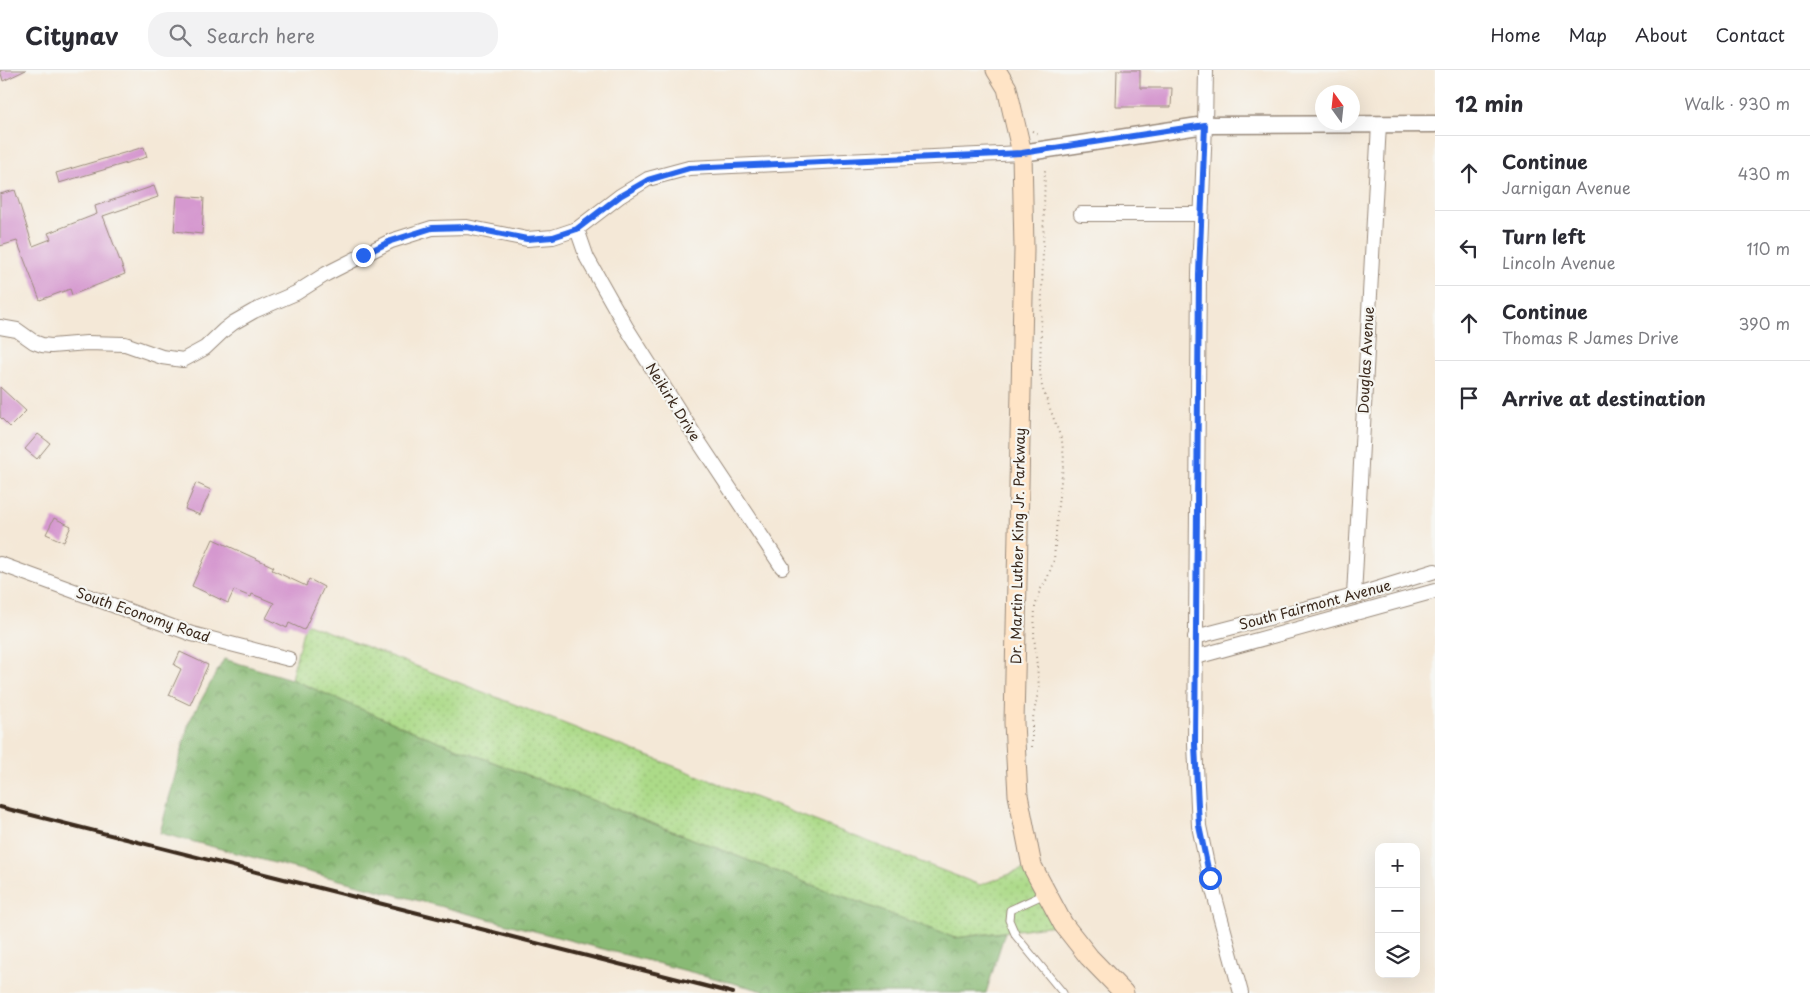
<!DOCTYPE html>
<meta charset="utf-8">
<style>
body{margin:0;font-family:"Playpen Sans",sans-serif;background:#f2f2f3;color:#2b2b33}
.controls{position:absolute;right:15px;bottom:15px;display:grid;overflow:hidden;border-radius:10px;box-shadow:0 5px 20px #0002}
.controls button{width:45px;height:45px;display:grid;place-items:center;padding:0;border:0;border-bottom:1px solid #e1e1e2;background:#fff;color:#2b2b33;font:25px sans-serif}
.compass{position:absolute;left:1315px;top:15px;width:45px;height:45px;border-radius:50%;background:#fff;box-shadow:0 5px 20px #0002;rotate:345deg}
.stop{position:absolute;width:15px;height:15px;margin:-11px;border:4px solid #2563eb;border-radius:50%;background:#fff}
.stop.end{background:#2563eb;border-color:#fff;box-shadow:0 1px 5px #0008}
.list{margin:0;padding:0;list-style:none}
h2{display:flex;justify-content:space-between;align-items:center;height:65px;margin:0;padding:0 20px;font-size:21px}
h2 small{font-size:16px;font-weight:400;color:#7c7c81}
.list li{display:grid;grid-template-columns:32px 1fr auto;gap:15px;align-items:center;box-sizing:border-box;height:75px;padding:0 20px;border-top:1px solid #e1e1e2}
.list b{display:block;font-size:19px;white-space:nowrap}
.list p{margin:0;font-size:16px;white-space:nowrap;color:#7c7c81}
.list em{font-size:16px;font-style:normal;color:#7c7c81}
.icon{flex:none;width:28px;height:28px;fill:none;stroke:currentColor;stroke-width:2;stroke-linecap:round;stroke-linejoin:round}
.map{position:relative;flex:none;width:1435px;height:923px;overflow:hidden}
header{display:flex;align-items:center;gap:30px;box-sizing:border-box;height:70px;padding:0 25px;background:#fff;border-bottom:1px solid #e1e1e2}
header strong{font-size:24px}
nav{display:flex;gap:28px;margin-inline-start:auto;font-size:18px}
.search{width:350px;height:45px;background:#f2f2f3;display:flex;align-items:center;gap:12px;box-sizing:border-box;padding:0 18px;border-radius:20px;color:#7c7c81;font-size:19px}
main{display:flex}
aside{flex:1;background:#fff}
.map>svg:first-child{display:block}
.green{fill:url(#green-dots);stroke:#748253}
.forest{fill:url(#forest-crowns);stroke:#627249}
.building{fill:#d598cf}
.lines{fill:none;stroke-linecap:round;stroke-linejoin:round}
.service-casing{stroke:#98897a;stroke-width:9}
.minor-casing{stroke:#98897a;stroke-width:16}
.tertiary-casing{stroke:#98897a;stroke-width:19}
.secondary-casing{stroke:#98897a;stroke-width:21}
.path{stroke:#98897a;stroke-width:2;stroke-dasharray:1 4;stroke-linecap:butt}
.service{stroke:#fff;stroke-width:7}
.minor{stroke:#fff;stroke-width:14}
.tertiary{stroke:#fff;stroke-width:16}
.secondary{stroke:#ffe4c6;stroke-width:19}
.rail{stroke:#3b2a1e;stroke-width:4}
.route{stroke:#2563eb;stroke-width:6}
.labels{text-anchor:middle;stroke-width:4.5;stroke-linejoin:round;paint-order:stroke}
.street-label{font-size:14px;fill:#3b2a1e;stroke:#f6f6f2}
</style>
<header>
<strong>Citynav</strong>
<div class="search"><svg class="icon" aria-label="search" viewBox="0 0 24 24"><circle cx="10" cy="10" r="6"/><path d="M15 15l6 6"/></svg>Search here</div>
<nav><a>Home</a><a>Map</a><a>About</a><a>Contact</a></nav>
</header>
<main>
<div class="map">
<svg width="1435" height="923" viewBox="0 0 1435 923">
<defs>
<pattern id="green-dots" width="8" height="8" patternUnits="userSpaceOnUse" patternTransform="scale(1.25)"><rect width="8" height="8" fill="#acda88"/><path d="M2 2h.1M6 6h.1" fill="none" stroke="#95bb75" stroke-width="1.8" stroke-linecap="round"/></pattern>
<pattern id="forest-crowns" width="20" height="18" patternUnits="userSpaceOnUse" patternTransform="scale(1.25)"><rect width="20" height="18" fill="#89ba74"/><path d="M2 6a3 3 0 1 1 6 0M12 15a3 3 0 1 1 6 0" fill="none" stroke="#71975f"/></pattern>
</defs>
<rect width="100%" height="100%" fill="#f6f6f2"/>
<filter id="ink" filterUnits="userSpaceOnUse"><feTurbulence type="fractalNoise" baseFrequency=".02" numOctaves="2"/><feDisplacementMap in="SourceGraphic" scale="10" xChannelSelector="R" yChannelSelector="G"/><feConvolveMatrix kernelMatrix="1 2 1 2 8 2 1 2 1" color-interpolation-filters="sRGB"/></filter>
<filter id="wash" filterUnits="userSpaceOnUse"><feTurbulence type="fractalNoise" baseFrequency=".0096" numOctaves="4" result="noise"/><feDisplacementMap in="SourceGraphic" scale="20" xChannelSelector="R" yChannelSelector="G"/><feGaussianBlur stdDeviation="1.12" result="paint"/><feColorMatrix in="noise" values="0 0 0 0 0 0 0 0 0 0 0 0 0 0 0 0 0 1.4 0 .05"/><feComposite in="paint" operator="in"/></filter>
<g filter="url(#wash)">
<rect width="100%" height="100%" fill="#f4e8d7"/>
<polygon class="green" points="305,553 980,815 1032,796 1063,854 955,868 799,810 410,660 291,609"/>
<polygon class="forest" points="224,589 291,609 410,660 799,810 955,868 1005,862 986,923 771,923 160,763 189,652"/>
<g id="blocks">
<g class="building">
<polygon points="0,0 26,0 3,11"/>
<polygon points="1117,0 1140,0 1140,18 1172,18 1171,37 1116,37"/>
<polygon points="144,77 147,87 59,113 56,103"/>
<polygon points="154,116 158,127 103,146 125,204 72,225 70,219 40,230 17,171 0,176 0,124 15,120 33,176 51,169 48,163 97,144 95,136"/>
<polygon points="177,126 204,128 202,164 174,161"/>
<polygon points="0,317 26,341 10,357 0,347"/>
<polygon points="38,364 50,373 37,389 25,379"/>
<polygon points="196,413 211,420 200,445 185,439"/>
<polygon points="54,448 71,456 64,472 46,464"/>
<polygon points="213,469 274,497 272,500 306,516 309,509 324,517 304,560 289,553 287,558 266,548 274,533 252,524 251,527 234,520 228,533 192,516"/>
<polygon points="180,582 208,595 190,635 169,625 181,599 174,595"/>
</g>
</g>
</g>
<g filter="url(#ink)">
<use href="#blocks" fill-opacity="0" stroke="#98897a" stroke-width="1"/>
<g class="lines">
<g class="service-casing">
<polyline id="service" points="1045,824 1010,840 1009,850 1016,866 1063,923"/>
</g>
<g class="minor-casing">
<g id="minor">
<polyline points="1206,0 1205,55 1199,204 1195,675 1199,756 1210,809 1241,923"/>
<polyline points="1081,144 1201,144"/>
<polyline points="577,159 587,188 626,257 697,369 782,497"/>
<polyline points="0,257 17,260 34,272 42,275 51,276 87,273 125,274 162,287 183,290 205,278 224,260 233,253 254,241 296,223 326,204 391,171 432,158 467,157 527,169 553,167 577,159 620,126 648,109 689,98 1022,83"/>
<polyline points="0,494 192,564 289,589"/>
<polyline points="1354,526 1379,54"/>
<polyline points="1195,567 1354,526 1435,501"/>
<polyline points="1196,587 1435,521"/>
</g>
</g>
<g class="tertiary-casing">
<polyline id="tertiary" points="1022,83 1205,55 1435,54"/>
</g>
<g class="secondary-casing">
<polyline id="secondary" points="996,0 1007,18 1022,83 1024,179 1014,653 1018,725 1032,796 1063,854 1089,887 1124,923"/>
</g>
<g class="path">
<polyline points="1032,61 1039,64"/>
<polyline points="1032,677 1032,653 1039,617 1034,565 1035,537 1040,520 1047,509 1054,490 1058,434 1064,389 1062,371 1042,317 1040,302 1045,99"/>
</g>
<use href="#service" class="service"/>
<use href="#minor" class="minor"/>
<use href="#tertiary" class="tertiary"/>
<use href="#secondary" class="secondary"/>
<polyline class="rail" points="0,737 733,923"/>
</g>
</g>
<g class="lines" filter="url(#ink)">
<polyline class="route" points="363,185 391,171 432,158 467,157 527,169 553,167 577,159 620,126 648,110 689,98 1022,83 1205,55 1199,204 1195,675 1199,756 1210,808"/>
</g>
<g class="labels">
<g class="street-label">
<text transform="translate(1366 290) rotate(-87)" y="5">Douglas Avenue</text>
<text transform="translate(673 332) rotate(58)" y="5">Neikirk Drive</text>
<text transform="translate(1018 476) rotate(-89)" y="5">Dr. Martin Luther King Jr. Parkway</text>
<text transform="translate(1315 535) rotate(-15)" y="5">South Fairmont Avenue</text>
<text transform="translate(143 545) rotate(19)" y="5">South Economy Road</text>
</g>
</g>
</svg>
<div class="controls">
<button>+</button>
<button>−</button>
<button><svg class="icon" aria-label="layers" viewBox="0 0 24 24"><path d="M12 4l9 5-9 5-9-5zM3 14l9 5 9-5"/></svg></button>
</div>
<svg class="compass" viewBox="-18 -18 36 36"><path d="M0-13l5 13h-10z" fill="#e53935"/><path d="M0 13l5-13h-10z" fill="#7c7c81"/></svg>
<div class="stop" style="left:1210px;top:808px"></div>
<div class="stop end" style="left:363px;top:185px"></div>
</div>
<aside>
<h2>12 min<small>Walk · 930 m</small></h2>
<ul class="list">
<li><svg class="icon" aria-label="ahead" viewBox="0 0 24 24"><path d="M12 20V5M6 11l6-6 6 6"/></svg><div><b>Continue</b><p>Jarnigan Avenue</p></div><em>430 m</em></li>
<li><svg class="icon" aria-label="left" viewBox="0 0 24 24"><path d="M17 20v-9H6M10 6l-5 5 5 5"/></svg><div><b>Turn left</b><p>Lincoln Avenue</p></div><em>110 m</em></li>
<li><svg class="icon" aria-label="ahead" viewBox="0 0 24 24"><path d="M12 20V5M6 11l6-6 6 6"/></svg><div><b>Continue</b><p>Thomas R James Drive</p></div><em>390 m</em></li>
<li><svg class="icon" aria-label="arrive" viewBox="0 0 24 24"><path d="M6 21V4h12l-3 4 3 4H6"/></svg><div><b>Arrive at destination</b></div></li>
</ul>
</aside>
</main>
